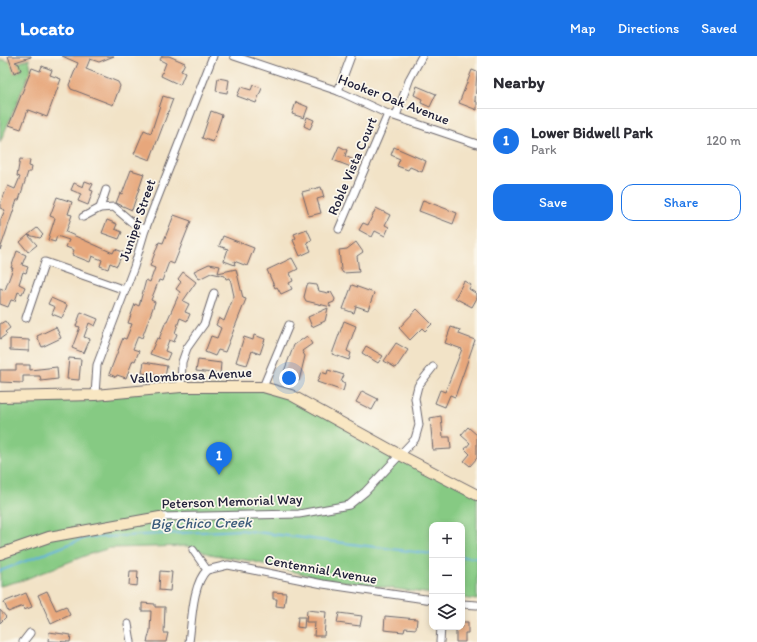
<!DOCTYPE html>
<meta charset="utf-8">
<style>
body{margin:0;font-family:Itim,sans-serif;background:#f2f2f3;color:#2b2b33}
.controls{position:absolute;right:12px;bottom:12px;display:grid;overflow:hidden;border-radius:8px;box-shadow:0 2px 6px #0003}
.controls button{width:36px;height:36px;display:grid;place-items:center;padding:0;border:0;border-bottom:1px solid #e1e1e2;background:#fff;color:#2b2b33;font:20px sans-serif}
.you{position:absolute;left:289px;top:322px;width:14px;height:14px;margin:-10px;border:3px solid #fff;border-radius:50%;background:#1a73e8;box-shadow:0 0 0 6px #1a73e833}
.badge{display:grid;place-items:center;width:26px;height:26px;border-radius:50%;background:#1a73e8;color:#fff;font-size:13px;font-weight:700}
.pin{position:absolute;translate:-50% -33px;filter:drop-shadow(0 1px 2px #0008)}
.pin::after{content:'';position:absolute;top:21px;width:14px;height:12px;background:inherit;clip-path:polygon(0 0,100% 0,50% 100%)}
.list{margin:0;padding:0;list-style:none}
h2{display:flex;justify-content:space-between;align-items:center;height:52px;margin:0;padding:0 16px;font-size:17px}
h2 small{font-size:13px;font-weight:400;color:#7c7c81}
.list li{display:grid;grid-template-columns:26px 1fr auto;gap:12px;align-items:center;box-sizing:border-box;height:64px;padding:0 16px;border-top:1px solid #e1e1e2}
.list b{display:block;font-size:15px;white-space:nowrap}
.list p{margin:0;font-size:13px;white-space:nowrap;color:#7c7c81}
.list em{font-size:13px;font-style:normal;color:#7c7c81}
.actions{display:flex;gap:8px;padding:12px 16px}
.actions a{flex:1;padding:9px 0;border:1px solid #1a73e8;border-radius:12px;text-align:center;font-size:14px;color:#1a73e8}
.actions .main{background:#1a73e8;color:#fff}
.icon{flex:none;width:22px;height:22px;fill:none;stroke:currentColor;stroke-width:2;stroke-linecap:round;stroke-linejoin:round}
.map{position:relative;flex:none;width:477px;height:586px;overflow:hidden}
header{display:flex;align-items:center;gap:24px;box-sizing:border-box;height:56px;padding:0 20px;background:#1a73e8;color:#fff}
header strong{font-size:19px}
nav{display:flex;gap:22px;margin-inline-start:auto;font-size:14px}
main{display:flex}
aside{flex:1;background:#fff}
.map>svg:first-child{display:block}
.green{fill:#86ca83;stroke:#54765f}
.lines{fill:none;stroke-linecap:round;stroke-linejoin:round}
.stream{stroke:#61b1db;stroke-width:2}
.building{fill:#e7a77b}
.street-casing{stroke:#6b666c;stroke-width:9}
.secondary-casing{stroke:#6b666c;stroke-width:12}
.street{stroke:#fff;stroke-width:7}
.secondary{stroke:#f9e7c3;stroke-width:10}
.labels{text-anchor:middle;stroke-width:3.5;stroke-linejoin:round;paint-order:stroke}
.street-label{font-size:14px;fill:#22223b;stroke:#fbf7ec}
.water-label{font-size:15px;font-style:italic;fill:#3b5b7b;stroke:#fbf7ec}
</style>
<header>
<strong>Locato</strong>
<nav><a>Map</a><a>Directions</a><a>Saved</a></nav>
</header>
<main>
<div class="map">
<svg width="477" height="586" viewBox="0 0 477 586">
<rect width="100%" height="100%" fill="#fbf7ec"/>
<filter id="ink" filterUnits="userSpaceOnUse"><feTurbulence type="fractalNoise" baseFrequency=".025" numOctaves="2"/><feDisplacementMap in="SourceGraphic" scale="8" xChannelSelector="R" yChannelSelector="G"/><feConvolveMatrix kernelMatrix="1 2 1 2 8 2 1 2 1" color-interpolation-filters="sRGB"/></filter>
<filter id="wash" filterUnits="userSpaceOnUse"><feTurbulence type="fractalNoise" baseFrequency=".012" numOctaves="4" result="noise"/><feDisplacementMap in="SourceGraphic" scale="16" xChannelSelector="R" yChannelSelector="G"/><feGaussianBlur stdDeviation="0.9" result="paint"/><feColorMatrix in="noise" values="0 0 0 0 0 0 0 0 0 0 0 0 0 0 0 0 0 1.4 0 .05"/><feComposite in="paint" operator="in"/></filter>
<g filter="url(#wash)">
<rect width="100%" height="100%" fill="#f2e3c7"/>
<g class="green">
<polygon points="0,3 11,6 14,17 22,14 17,7 29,3 31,13 0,87"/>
<polygon points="237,330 291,339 477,439 477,544 462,542 462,469 432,469 432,538 324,523 251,505 209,498 188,490 110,492 87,499 23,524 0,530 0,341"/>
</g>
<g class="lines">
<g class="stream">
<polyline points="462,501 477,502"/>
<polyline points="0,515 85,482 240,474 432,498"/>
</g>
</g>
<g id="blocks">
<g class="building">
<polygon points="8,0 31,0 31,1 15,6 19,8 21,14 14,17"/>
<polygon points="62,0 114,0 99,6 90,3 86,13 118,26 120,30 113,49 71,33 69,29 78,7"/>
<polygon points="162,0 169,0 185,7 181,15 185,17 180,29 161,20 166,7 160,4"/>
<polygon points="42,10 52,14 50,19 61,23 47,61 28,54 21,73 9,69 32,12 40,15"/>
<polygon points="472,14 477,16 475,45 477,46 477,54 459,47"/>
<polygon points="218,22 229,24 227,37 216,35"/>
<polygon points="253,29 262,32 256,47 237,40 241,31 251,34"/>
<polygon points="417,30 436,38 430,51 421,47 422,43 414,39"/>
<polygon points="163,40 173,43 150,104 134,98 144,74 151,77"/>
<polygon points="296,46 308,51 304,62 292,58"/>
<polygon points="211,55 222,59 213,86 202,82"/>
<polygon points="307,61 314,64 310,73 304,70"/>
<polygon points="339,90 347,94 345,100 354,104 351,111 333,104"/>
<polygon points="394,91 426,105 422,116 410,111 408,114 397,110 400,103 391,99"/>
<polygon points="20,103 30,104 29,110 32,111 31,116 28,116 19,144 17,144 0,194 0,165 5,154 0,152 0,148 8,130 15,133 20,121 17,120"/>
<polygon points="131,114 144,118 132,154 116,147 120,137 122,138"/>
<polygon points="85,125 93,128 90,134 93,135 88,149 78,145 81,138 71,134 74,127 83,131"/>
<polygon points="321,131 324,141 317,143 321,157 309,160 302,136"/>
<polygon points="57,141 72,146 68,158 72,159 66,176 113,197 115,193 123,196 117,210 110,207 108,213 100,210 102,204 92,200 90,206 72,199 74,194 66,191 69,184 57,180 55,186 48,184 55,162 50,160"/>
<polygon points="423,144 457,157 453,168 419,155"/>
<polygon points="376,152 390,159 385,169 389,171 385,180 375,175 372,181 359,174 363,167 368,169"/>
<polygon points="174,159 191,165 174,208 169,206 162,225 159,224 151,244 155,246 142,282 138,280 133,293 139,295 135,305 133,304 126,322 117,319 116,321 109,318 123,282 126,283 132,268 128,267 135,248 139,250 146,224 150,226 155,212 150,210 159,186 163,187"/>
<polygon points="107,164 117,168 115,173 122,176 119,183 102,177"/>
<polygon points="37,172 43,179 40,182 28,179"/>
<polygon points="307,173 312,184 307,186 311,195 300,200 293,184 296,182 294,178"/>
<polygon points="28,179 37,189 28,196 20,186"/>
<polygon points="223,180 254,192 247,210 234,205 235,209 224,205 228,193 219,190"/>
<polygon points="356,186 363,196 357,200 359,216 343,217 341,214 339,194 347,193"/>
<polygon points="17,195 26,199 22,209 28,211 26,217 23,216 19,228 25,231 22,238 18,236 15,245 11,244 8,251 0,248 0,232 5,234 13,212 11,212"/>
<polygon points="292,202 298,213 290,217 293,225 289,227 292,233 281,238 277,231 275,232 267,214"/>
<polygon points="209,208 220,210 218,217 236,213 243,242 246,243 225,296 218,294 215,300 205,296 211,280 217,282 221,272 216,269 219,262 224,265 234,240 230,222 226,223 225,220 211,217 199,223 194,215"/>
<polygon points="183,216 196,226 183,245 189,248 185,256 190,258 187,265 180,262 175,277 177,278 174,286 169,284 165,295 170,297 167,304 150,298 157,282 159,283 166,265 167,265 180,236 176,233 181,226 178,223"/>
<polygon points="464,225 471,229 469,233 477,238 477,242 472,251 455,242"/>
<polygon points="309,228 317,229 319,235 328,237 331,236 335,243 334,246 329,248 331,251 306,245 304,241 307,229"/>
<polygon points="352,229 374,237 368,254 356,250 354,257 343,253"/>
<polygon points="51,242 67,249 62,262 52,258 55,251 48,248"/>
<polygon points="328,252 325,265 312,271 308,261"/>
<polygon points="417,253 432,268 425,275 422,272 410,284 399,272"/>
<polygon points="81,256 98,263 95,270 89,267 84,281 90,283 84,297 72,292 80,271 76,270"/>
<polygon points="5,265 10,272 5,276 7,278 0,283 0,268"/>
<polygon points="344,265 356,270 347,295 351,297 349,304 332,298"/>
<polygon points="56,271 61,282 42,291 37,280"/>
<polygon points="451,271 460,274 459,278 475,284 455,341 450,339 445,351 435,347 440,334 445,336 462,293 445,287"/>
<polygon points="254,279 265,283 260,298 252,295 247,309 236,306 244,281 253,284"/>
<polygon points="307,280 312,288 302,295 305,300 299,325 285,321 283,318 294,289"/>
<polygon points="10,283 29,284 29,295 10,294"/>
<polygon points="396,287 408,294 396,312 384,305"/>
<polygon points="366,290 383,300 378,307 362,297"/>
<polygon points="69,302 81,303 79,324 67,323"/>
<polygon points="198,304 221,307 220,318 196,315"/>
<polygon points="144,306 167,310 165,321 142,317"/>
<polygon points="16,309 30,309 30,314 57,311 58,323 41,325 40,320 23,320 23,327 0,326 0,314 16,314"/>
<polygon points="328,314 344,319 341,326 345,328 343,335 317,326 321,316 327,318"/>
<polygon points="362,335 378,343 372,354 356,346"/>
<polygon points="441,360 443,381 450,381 451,393 433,394 430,362"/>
<polygon points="468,371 477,379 477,402 470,410 464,405 470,398 465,393 470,387 461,379"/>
<polygon points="130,515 138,515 137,530 129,529"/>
<polygon points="160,515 172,516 170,535 159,534"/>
<polygon points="47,535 56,554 66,550 70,559 51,568 38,539"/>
<polygon points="273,536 286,537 284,551 276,550 277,543 273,543"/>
<polygon points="26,537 32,551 24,554 23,550 8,556 4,546"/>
<polygon points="142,547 155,548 155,551 165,551 164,577 168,577 166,586 147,586 150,575 151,555 142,555"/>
<polygon points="0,554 6,561 0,567"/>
<polygon points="307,554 326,556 324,580 314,580 315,566 306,566"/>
<polygon points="339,557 362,560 360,570 337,567"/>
<polygon points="385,560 417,563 416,573 405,572 404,576 384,574"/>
<polygon points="298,561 305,561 304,572 297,571"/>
<polygon points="462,566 468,566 468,577 465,577 465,586 456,586 456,571 462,571"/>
<polygon points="49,576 71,579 70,586 48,585"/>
</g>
</g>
</g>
<g filter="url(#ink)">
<use href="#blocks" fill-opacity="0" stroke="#6b666c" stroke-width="1"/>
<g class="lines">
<g class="street-casing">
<g id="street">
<polyline points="234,0 338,35 388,58 477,88"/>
<polyline points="338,35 351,0"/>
<polyline points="396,60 410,22 422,0"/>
<polyline points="100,152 106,134"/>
<polyline points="83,161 100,152 114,151 135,169 145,174"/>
<polyline points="339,173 388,58"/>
<polyline points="26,262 45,206 125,234"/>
<polyline points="181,331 182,306 187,292 204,268 214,237"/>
<polyline points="263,331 289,269"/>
<polyline points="95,339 97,309 134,211 145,174 213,0"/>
<polyline points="160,461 299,458 349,449 365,436 415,383 419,369 415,342 418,330 433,311"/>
<polyline points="207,514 228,509 323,528 432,544"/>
<polyline points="462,548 477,549"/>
<polyline points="128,568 131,586"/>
<polyline points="23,586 30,577"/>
<path d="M189,586C192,566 192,528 207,514L193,494"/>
<polyline points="440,586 441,571"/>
</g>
</g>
<g class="secondary-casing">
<g id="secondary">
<polyline points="0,341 95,339 181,331 263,331 291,339 400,399 477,439"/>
<polyline points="0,498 49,481 160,461"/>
</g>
</g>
<use href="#street" class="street"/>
<use href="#secondary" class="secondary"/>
</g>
</g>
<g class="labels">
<g class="street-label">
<text transform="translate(394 43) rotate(21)" y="5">Hooker Oak Avenue</text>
<text transform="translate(352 110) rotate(-67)" y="5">Roble Vista Court</text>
<text transform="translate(137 164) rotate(-71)" y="5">Juniper Street</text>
<text transform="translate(191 319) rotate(-3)" y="5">Vallombrosa Avenue</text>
<text transform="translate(232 445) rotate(-2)" y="5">Peterson Memorial Way</text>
<text transform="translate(321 513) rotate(10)" y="5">Centennial Avenue</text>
</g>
<g class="water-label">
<text transform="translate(201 467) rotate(-1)" y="5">Big Chico Creek</text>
</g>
</g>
</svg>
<div class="controls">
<button>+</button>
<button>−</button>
<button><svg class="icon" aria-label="layers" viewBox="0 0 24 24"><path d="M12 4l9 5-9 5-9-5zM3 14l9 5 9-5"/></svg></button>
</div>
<div class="you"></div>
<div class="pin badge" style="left:219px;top:419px">1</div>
</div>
<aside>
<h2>Nearby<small></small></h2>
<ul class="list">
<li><span class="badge">1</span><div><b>Lower Bidwell Park</b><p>Park</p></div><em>120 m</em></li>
</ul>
<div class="actions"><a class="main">Save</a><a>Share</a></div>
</aside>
</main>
